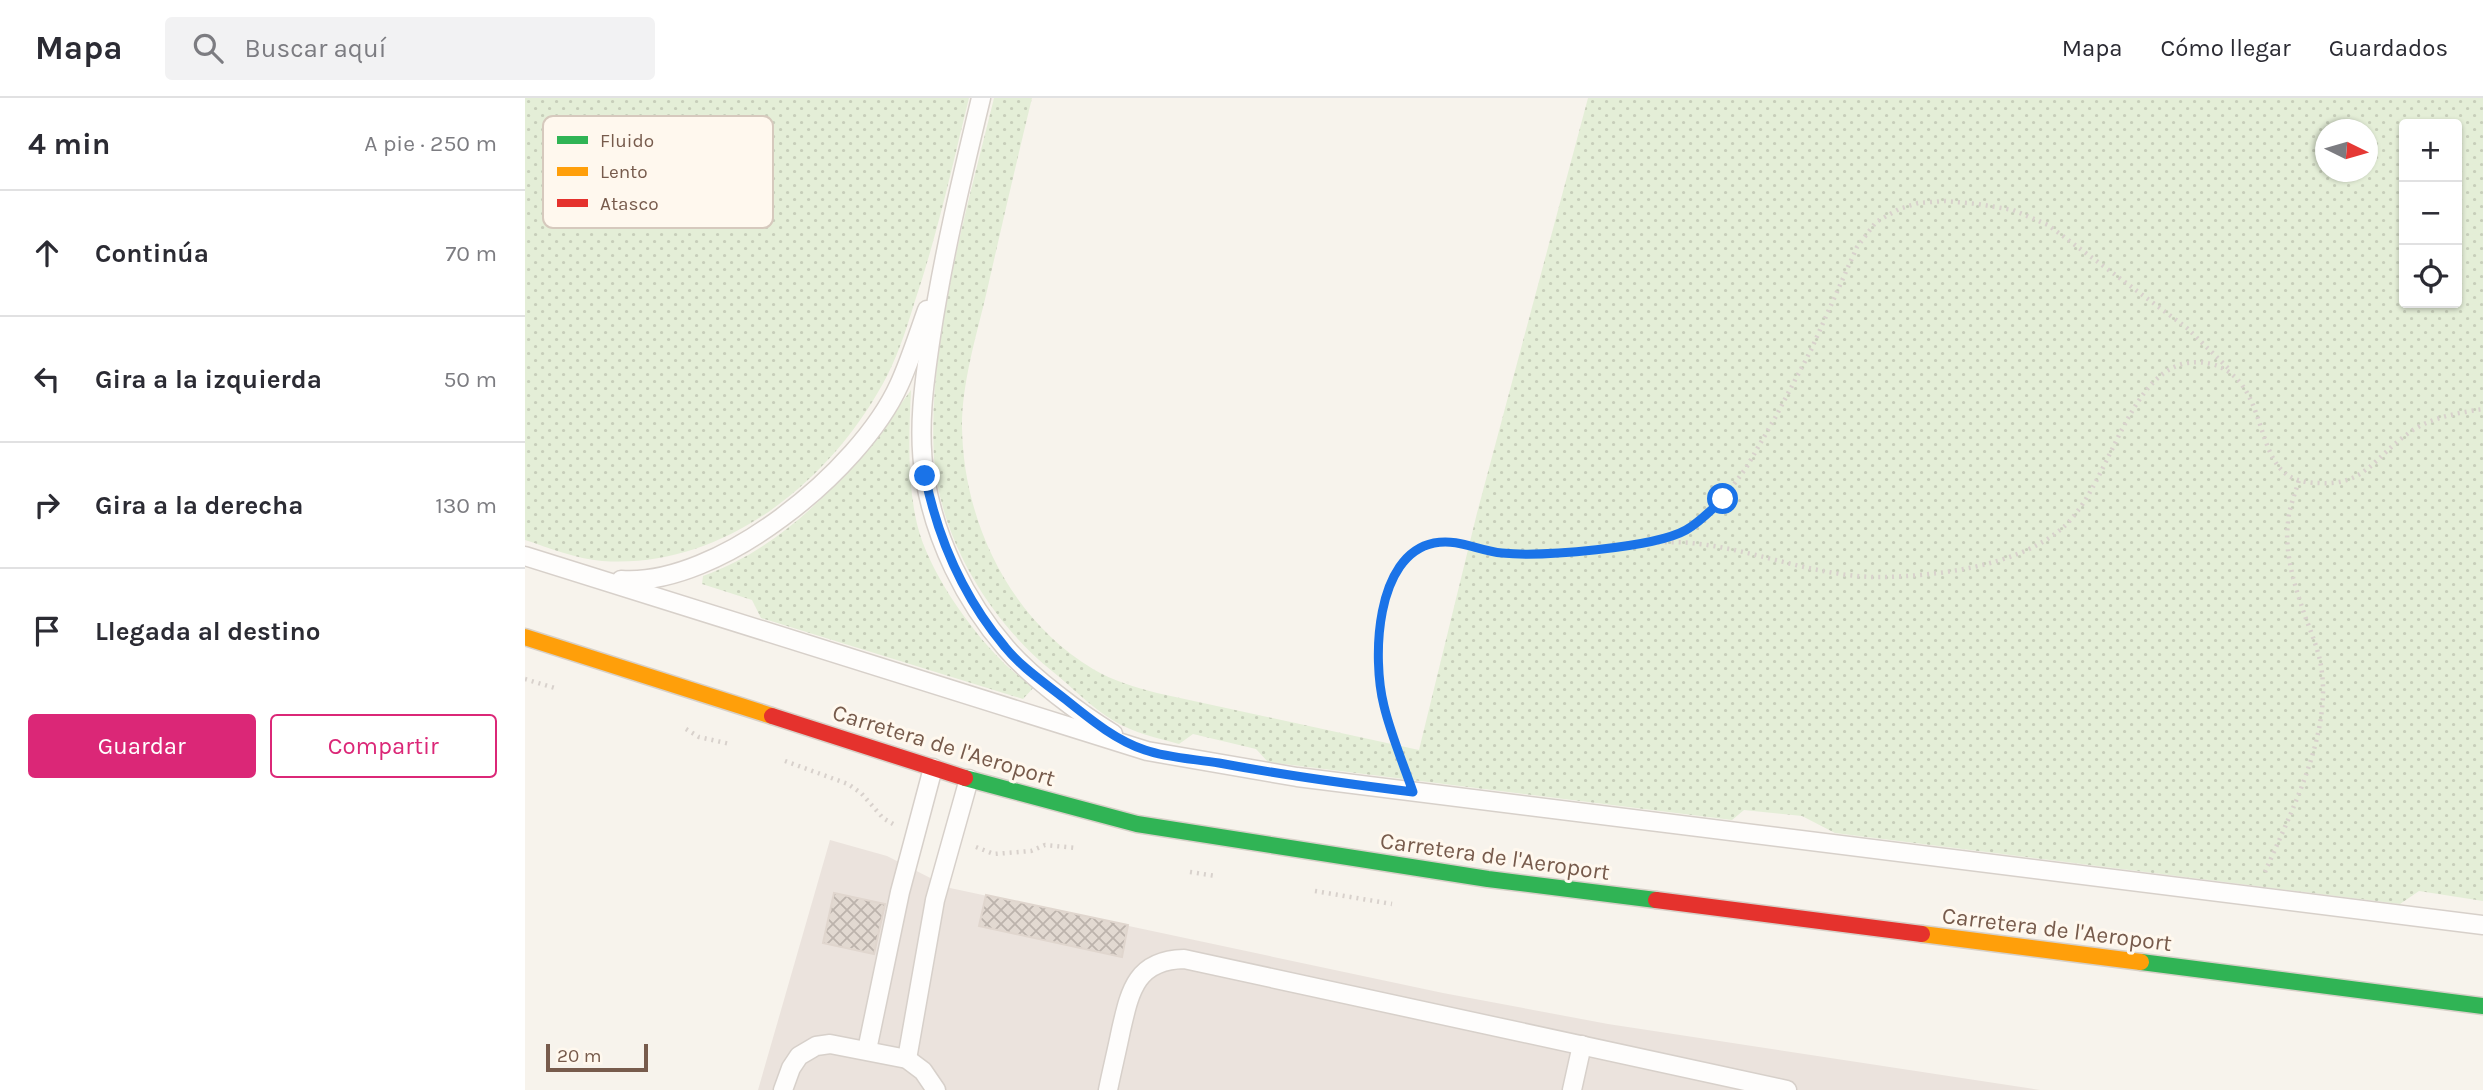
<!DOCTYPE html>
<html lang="es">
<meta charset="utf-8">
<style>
body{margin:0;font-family:Karla,sans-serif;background:#f2f2f3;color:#2b2b33}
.controls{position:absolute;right:21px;top:21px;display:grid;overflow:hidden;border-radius:7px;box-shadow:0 2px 5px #0004}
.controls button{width:63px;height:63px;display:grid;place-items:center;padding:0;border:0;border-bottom:2px solid #e1e1e2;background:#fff;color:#2b2b33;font:35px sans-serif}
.compass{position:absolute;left:1790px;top:21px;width:63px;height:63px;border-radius:50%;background:#fff;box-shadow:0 2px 5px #0004;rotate:95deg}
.scale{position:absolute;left:21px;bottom:18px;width:102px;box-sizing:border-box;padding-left:7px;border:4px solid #775b4c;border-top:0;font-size:19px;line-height:24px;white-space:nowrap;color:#775b4c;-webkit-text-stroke:5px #fff8ee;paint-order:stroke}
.stop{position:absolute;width:21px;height:21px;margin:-16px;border:5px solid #1a73e8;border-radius:50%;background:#fff}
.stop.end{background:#1a73e8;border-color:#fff;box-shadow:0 2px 7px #0008}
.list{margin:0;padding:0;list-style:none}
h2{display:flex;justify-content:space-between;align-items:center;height:91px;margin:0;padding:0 28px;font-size:30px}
h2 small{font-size:23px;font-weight:400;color:#7c7c81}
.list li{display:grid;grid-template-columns:46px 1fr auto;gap:21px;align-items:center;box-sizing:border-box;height:126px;padding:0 28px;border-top:2px solid #e1e1e2}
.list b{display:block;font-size:26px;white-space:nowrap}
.list em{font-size:23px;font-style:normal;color:#7c7c81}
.actions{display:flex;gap:14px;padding:21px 28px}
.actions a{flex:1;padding:16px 0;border:2px solid #db2777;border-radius:7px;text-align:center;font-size:24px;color:#db2777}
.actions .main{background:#db2777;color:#fff}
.icon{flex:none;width:38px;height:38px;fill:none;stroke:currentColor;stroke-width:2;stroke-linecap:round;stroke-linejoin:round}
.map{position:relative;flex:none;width:1958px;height:992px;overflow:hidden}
header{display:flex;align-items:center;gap:42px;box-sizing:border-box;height:98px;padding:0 35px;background:#fff;border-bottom:2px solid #e1e1e2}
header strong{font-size:33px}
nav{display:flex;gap:38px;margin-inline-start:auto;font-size:24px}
.search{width:490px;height:63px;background:#f2f2f3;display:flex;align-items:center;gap:18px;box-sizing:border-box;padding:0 24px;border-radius:7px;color:#7c7c81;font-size:26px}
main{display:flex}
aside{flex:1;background:#fff}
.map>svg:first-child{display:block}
.industrial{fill:#ebe3dd}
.grass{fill:url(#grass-dots);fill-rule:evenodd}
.building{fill:url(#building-cross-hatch);stroke:#e0d6ce;stroke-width:2}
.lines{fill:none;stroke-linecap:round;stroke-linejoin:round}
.lane-casing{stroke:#d7d0ca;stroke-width:21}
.fast-casing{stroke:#d7d0c8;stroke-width:19}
.slow-casing{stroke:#d7d0c8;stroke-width:19}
.jam-casing{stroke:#d7d0c8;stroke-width:19}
.path{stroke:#d8d1cc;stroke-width:4.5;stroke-dasharray:2 5;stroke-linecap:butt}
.lane{stroke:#fefdfc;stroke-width:18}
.fast{stroke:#30b455;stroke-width:16}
.slow{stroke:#ff9f0a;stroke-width:16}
.jam{stroke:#e5322d;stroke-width:16}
.route{stroke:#1a73e8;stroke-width:9}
.labels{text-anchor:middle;stroke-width:6;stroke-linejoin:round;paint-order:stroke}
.street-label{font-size:23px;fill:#775b4c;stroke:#fff8ee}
.key{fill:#fff8ee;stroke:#d6c9bd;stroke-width:2}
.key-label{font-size:19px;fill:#775b4c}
</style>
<header>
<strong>Mapa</strong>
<div class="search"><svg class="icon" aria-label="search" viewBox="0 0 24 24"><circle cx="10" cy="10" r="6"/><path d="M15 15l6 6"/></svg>Buscar aquí</div>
<nav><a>Mapa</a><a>Cómo llegar</a><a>Guardados</a></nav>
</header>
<main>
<aside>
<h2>4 min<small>A pie · 250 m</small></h2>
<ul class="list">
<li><svg class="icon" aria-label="ahead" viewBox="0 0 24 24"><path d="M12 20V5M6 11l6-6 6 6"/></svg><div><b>Continúa</b></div><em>70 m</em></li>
<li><svg class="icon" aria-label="left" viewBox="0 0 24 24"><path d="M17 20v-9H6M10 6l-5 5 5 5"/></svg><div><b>Gira a la izquierda</b></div><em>50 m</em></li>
<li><svg class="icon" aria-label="right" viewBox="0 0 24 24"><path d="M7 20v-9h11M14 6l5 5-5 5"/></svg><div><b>Gira a la derecha</b></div><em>130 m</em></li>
<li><svg class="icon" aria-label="arrive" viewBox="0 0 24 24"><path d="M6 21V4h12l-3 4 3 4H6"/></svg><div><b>Llegada al destino</b></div></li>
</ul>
<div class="actions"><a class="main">Guardar</a><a>Compartir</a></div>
</aside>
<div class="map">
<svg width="1958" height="992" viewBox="0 0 1958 992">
<defs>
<pattern id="grass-dots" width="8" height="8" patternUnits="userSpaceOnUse" patternTransform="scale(1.75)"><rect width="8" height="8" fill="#e4eed7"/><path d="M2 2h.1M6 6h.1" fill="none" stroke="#c7ceba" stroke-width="1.8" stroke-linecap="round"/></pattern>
<pattern id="building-cross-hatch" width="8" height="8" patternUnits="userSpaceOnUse" patternTransform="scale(1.75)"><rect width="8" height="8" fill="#e2d9d1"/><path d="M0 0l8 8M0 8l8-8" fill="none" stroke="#bcb3ac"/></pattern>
</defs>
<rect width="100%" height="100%" fill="#f7f3ec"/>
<polygon class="industrial" points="305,742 362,758 425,790 918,895 1083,926 1515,992 233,992"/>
<g class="grass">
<path d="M0,0H444C427,69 412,138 389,206C382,229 374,254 363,276C310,380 200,472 77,463C51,461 25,450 0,442Z"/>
<path d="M469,0H507C491,66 476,131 461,197C451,239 437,285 437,328C438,424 485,521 568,571C588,583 610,589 632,595L894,652L952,415L1063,0H1958V803L1894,793L1875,806L1310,735L1277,718L1219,712L1207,722L743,664L731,651L668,636L654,646C632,640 609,635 589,623C567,610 547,589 527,573C465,523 415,441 409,360C402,246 442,111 469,0ZM1932,26V205H1879V26ZM1800,32H1842V74H1800Z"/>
<path d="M386,292C384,336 382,383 392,426C403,472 443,529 476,562C486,573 498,581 509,589L498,601L236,520L227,502L177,486L178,478C269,445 332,368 386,292Z"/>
</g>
<g class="building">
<polygon points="309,795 360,806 349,856 298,845"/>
<polygon points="461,797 603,827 597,859 454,828"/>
</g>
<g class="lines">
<g class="lane-casing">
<g id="lane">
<path d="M456,0C437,79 418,158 406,238C399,285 392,333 400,380C410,441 440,503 481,550C507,580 554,615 588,636"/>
<polyline points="0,458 622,653 772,679 1958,827"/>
<path d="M96,482C193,489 335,373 374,287C385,263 393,237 402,212"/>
<polyline points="342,952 375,794 408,670"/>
<polyline points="382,961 410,802 444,681"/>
<polyline points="258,992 266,970 274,958 291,948 305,946 382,961 398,973 411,992"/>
<path d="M583,992C587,972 592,952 596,932C605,893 611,862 659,861L1262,992"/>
<polyline points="1047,992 1057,947"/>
</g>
</g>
<g class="fast-casing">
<g id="fast">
<polyline points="440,680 612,726 963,781 1131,802"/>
<polyline points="1616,864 1958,908"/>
</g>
</g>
<g class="slow-casing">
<g id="slow">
<polyline points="0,539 247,618"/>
<polyline points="1397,836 1616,864"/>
</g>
</g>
<g class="jam-casing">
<g id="jam">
<polyline points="247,618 440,680"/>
<polyline points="1131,802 1397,836"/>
</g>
</g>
<g class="path">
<polyline points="1125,443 1159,433 1177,421 1198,401 1221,370 1250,320 1286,252 1332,149 1351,124 1374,111 1393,105 1420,103 1453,106 1488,112 1523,127 1662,230 1705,272"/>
<polyline points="0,581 33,591"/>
<polyline points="161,631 174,639 205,646"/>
<polyline points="260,663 323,686 336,695 358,720 368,726"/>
<path d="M879,668C872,647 862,625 858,604C850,562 850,475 892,451C924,432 961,455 994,457C1050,459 1108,440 1166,445C1230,451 1292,480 1357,479C1413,478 1491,468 1535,432C1583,393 1599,283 1657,266C1669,263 1682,264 1693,268C1741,288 1730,357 1764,378C1772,383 1784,385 1793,385C1839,388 1848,361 1881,337C1902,320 1932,315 1958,311"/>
<polyline points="451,749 469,756 506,753 520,747 551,750"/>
<polyline points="665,774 691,778"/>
<path d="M1740,774C1765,716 1805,640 1797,575C1795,555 1787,537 1780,518C1770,489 1759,455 1763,424C1764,410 1770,396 1774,382"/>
<polyline points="790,793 867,806"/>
</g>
<use href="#lane" class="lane"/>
<use href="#fast" class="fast"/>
<use href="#slow" class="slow"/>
<use href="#jam" class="jam"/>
</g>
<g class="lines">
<path class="route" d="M400,378C413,441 438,499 480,549C496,569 520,585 540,601C565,621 590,642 620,652C643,660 670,661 694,665C758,677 823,686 888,694C878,665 866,637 859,608C847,561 850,457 909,445C933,440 954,453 977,455C1015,459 1129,450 1161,432C1175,424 1186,412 1198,401"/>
</g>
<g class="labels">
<g class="street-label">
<text transform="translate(419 647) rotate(17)" y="8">Carretera de l'Aeroport</text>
<text transform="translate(970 758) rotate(8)" y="8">Carretera de l'Aeroport</text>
<text transform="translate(1532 831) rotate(7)" y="8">Carretera de l'Aeroport</text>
</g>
</g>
<rect x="18" y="18" width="230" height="112" rx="10" class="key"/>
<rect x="32" y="38" width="31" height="8" fill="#30b455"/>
<rect x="32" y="69" width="31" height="9" fill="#ff9f0a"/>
<rect x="32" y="101" width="31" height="8" fill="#e5322d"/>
<g class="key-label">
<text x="75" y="49">Fluido</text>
<text x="75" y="80">Lento</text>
<text x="75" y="112">Atasco</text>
</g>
</svg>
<div class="controls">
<button>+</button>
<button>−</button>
<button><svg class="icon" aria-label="locate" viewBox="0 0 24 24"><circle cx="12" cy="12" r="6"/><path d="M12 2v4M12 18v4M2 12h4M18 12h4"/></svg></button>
</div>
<svg class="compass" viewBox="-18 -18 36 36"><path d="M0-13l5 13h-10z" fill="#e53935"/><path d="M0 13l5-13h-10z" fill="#7c7c81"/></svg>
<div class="scale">20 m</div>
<div class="stop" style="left:1198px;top:401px"></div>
<div class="stop end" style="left:400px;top:378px"></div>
</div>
</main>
